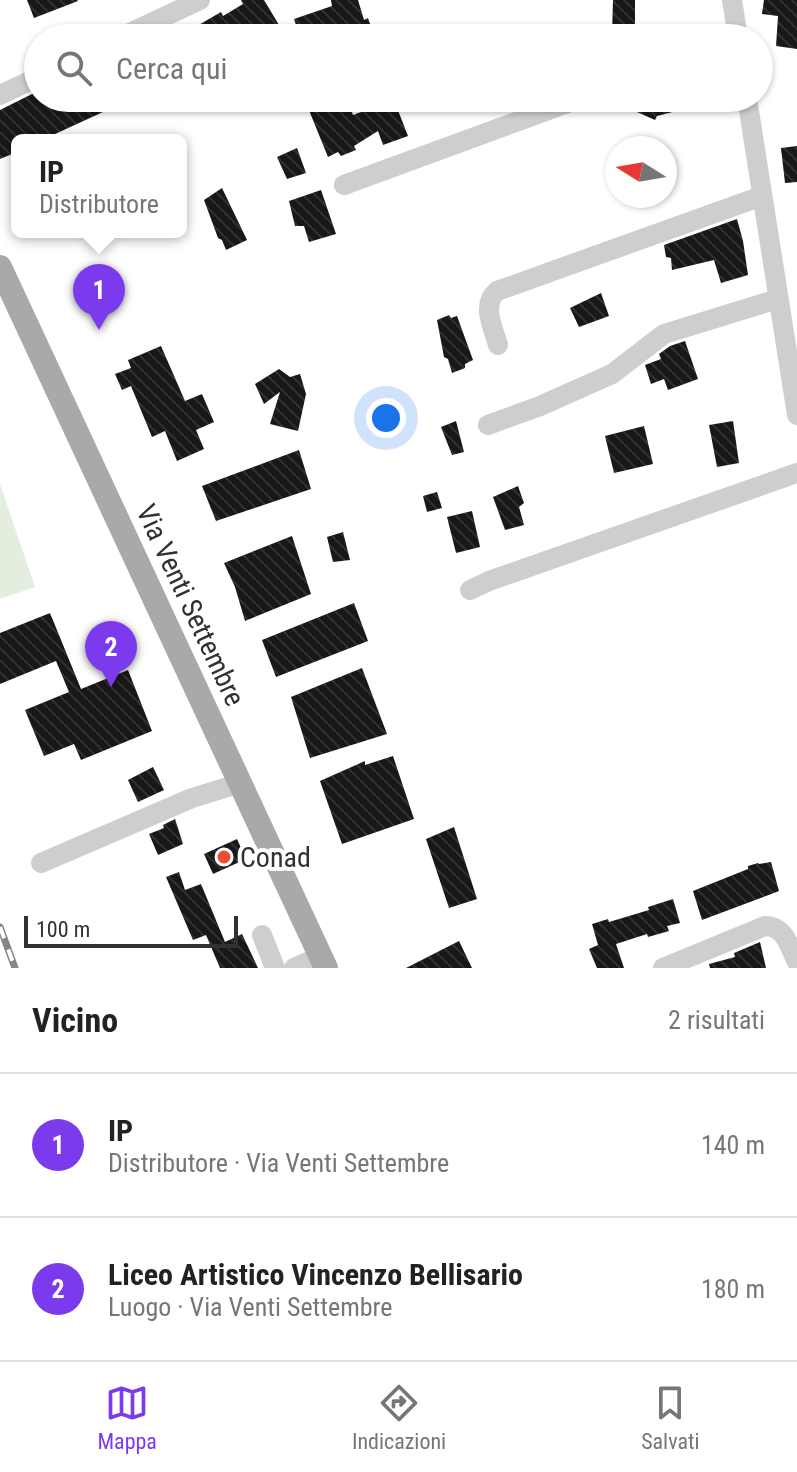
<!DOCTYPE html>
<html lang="it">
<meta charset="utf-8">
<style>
body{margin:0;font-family:"Roboto Condensed",sans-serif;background:#f6f6f6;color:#222}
.compass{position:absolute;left:605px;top:136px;width:72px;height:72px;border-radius:50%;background:#fff;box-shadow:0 2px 6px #0004;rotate:281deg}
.scale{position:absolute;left:24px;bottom:20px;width:214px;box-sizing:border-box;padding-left:8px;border:4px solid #313131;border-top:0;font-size:22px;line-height:28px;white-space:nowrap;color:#313131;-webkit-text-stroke:6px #fff;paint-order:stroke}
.you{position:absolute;left:386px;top:418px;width:28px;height:28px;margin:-20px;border:6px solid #fff;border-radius:50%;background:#1a73e8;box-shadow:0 0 0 12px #1a73e833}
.badge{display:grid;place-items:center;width:52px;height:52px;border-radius:50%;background:#7c3aed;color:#fff;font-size:26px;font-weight:700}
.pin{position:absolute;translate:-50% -66px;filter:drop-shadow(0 2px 4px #0008)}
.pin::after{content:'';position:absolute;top:42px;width:28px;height:24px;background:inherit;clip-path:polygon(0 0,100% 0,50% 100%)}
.popup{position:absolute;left:11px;top:134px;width:176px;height:104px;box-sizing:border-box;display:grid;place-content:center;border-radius:12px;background:#fff;filter:drop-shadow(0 2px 6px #0005);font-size:26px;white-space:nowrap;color:#767676}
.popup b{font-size:30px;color:#222}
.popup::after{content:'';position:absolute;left:50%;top:100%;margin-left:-16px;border:16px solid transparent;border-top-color:#fff}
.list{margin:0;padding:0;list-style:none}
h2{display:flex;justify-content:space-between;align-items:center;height:104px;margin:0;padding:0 32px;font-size:34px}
h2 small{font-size:26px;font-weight:400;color:#767676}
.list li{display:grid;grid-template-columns:52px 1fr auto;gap:24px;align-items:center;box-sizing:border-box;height:144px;padding:0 32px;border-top:2px solid #e0e0e0}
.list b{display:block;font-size:30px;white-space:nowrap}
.list p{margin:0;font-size:26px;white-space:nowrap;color:#767676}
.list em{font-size:26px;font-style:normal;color:#767676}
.icon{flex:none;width:44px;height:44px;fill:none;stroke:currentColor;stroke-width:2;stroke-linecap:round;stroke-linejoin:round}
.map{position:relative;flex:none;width:797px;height:968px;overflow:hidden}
.search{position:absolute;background:#fff;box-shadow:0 2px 6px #0004;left:24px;right:24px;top:24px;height:88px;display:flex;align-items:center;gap:20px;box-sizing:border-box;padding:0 28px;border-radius:44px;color:#767676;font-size:30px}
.sheet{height:392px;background:#fff}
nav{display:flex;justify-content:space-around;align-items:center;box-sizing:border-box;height:112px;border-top:2px solid #e0e0e0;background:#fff;font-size:22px;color:#767676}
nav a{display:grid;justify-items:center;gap:4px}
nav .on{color:#7c3aed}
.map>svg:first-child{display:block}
.park{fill:#e4eedf}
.building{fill:url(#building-back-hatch)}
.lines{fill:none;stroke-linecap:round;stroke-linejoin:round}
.minor{stroke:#cecece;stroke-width:20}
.major{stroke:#a9a9a9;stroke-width:24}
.rail-casing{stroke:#868686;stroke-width:7}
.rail{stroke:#fff;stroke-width:4;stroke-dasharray:12;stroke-linecap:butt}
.poi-dot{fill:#ea4d32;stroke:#fff;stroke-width:3}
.labels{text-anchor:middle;stroke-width:8;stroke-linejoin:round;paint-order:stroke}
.street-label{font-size:28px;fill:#313131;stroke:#fff}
.poi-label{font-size:28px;fill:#313131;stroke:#fff;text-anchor:start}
</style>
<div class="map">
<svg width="797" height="968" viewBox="0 0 797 968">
<defs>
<pattern id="building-back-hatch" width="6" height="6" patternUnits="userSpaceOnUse" patternTransform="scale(2)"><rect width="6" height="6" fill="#181818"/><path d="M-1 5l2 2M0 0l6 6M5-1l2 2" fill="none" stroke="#313131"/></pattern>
</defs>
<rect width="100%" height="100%" fill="#fff"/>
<polygon class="park" points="0,484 35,587 0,599"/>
<g class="building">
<polygon points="27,0 77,0 78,1 34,18"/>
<polygon points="241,0 264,0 279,25 262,35 257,26 252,29 249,24 224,38 194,38 190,30 221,12 223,16 243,4"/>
<polygon points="331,0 358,0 364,20 368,18 375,38 306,38 304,32 299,34 294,19 332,6"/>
<polygon points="613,0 635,0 635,34 612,34"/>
<polygon points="764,0 797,0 797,49 776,46 778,16 762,14"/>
<polygon points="38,91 38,98 97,98 103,112 42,140 17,140 17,152 0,159 0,110"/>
<polygon points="304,98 347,98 353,115 394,100 408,136 383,145 378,131 354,146 356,150 341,156 338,152 328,157"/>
<polygon points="643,98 711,98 711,102 657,116 655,120 637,112"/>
<polygon points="797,146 797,182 785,183 781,148"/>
<polygon points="297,148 306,173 287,179 277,157"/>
<polygon points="222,188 247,240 226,250 222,240 218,238 204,200"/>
<polygon points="321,190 336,234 309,242 304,226 295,226 289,201"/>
<polygon points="737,219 743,241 748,275 721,283 714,260 672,270 671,258 666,257 664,245"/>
<polygon points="601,293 609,316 579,327 570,308"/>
<polygon points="449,315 451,318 457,316 473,360 465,364 465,368 452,373 448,359 444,357 437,320"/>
<polygon points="685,341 698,379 668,390 664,379 651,384 645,365 661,359 659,354 670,346"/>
<polygon points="161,346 185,401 202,394 214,422 196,430 204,449 177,461 165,431 152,437 131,386 122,390 115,374 131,368 128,360"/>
<polygon points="279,369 290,377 300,374 306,394 298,431 270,424 280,392 264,404 255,384"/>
<polygon points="456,421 464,452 452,455 441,427"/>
<polygon points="733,421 739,463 717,467 709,425"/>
<polygon points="644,426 653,464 614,473 605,436"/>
<polygon points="299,450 311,489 216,521 202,486"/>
<polygon points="518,486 524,503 519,507 524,525 505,530 493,497"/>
<polygon points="437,492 442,508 427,512 423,496"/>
<polygon points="472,511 480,547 456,553 447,517"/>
<polygon points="343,532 350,560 333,562 327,537"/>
<polygon points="292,536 311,594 245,621 235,587 224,563"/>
<polygon points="354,603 368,641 276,677 262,640"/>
<polygon points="50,613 81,689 128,670 152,731 81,760 74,744 44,756 25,710 69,692 56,661 0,684 0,633"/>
<polygon points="362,668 387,734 310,758 291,697"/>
<polygon points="393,756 414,819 342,844 320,781 365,761 365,765"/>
<polygon points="153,767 164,790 138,802 128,780"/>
<polygon points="175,819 183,844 158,855 149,834 164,828 163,825"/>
<polygon points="454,827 477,899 449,908 426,839"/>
<polygon points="237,839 246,859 213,874 204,854"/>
<polygon points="771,862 779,891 702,920 693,891 748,869 748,866 758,863 759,864"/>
<polygon points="179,872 185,890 201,884 225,942 242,934 258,968 220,968 206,935 193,940 166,877"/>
<polygon points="673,899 680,923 667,926 669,931 648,937 647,934 616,944 624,968 597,968 589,949 598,945 592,924 608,919 609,922 649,910 648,907"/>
<polygon points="459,941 472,968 406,968"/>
<polygon points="760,942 766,968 710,968 709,964 735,957 734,953"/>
</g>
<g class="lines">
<g class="minor">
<polyline points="732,0 738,38"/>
<polyline points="119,38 200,0"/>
<polyline points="0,95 38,77"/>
<polyline points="747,98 797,415"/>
<polyline points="344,185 581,98"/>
<path d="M498,345C493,327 481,305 497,291L762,196"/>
<polyline points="488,425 540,406 612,374 664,334 778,299"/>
<polyline points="470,590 489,581 797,473"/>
<polyline points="41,863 192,798 241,783"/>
<polyline points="262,935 275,968"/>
<polyline points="294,968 321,956"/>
<path d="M663,968L765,926C785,926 789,946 797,962"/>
</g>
<polyline class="major" points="0,267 326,968"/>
<g class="rail-casing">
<polyline id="rail" points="0,927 15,968"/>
</g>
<use href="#rail" class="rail"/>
</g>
<circle class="poi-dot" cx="224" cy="857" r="8"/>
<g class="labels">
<g class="street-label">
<text transform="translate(191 605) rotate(65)" y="10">Via Venti Settembre</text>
</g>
<g class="poi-label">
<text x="240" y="867">Conad</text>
</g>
</g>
</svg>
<svg class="compass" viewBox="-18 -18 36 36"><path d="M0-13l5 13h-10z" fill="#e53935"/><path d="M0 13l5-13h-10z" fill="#767676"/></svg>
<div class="scale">100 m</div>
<div class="you"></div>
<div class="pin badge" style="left:99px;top:330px">1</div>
<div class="popup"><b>IP</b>Distributore</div>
<div class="pin badge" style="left:111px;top:687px">2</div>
<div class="search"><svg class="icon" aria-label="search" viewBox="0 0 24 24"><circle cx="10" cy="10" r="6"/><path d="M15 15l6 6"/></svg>Cerca qui</div>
</div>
<section class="sheet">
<h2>Vicino<small>2 risultati</small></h2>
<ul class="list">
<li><span class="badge">1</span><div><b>IP</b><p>Distributore · Via Venti Settembre</p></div><em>140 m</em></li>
<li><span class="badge">2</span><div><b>Liceo Artistico Vincenzo Bellisario</b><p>Luogo · Via Venti Settembre</p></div><em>180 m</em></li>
</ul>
</section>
<nav>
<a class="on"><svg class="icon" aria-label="map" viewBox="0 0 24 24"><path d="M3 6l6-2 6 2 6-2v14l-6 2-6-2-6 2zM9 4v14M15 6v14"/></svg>Mappa</a>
<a><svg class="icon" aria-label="directions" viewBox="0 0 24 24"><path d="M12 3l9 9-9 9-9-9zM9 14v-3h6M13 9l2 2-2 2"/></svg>Indicazioni</a>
<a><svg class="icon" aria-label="saved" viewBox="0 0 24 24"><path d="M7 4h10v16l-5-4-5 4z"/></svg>Salvati</a>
</nav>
